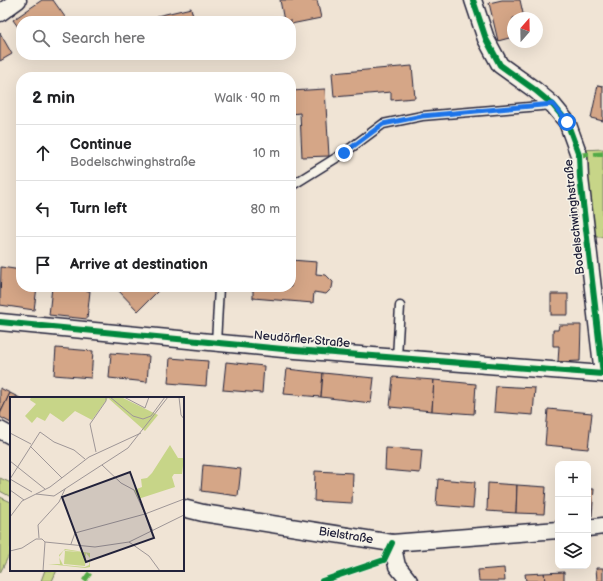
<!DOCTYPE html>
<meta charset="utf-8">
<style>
body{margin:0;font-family:"Balsamiq Sans",sans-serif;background:#f6f6f6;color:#202124}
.controls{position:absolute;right:12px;bottom:12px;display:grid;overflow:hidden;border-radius:8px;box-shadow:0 4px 16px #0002}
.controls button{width:36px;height:36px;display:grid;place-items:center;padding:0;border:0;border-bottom:1px solid #e0e0e0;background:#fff;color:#202124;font:20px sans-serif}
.compass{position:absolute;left:507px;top:12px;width:36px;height:36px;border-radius:50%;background:#fff;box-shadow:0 4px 16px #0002;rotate:20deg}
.stop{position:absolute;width:12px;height:12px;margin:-9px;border:3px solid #1a73e8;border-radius:50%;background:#fff}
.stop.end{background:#1a73e8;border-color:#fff;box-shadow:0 1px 4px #0008}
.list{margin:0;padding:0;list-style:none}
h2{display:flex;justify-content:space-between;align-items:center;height:52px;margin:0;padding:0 16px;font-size:17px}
h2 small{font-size:13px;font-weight:400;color:#757577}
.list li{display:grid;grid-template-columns:26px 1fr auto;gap:12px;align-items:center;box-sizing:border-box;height:56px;padding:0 16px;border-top:1px solid #e0e0e0}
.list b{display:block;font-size:15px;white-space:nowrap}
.list p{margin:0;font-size:13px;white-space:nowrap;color:#757577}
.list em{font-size:13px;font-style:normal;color:#757577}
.icon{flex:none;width:22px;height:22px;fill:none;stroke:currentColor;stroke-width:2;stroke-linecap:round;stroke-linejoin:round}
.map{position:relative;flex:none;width:603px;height:581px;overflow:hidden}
.search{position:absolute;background:#fff;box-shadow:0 4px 16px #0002;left:16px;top:16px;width:280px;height:44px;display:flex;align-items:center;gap:10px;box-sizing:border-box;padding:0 14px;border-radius:16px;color:#757577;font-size:15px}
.panel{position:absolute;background:#fff;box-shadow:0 4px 16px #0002;left:16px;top:72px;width:280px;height:220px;border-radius:16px}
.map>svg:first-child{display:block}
.green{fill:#c7d588;stroke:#747c62}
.building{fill:#d5a687;stroke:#22223b}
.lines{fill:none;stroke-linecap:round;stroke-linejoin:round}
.service-casing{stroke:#22223b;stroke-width:11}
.minor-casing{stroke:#22223b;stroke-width:19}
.service{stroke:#f7f3e8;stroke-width:8}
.minor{stroke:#f7f3e8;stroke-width:16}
.quiet{stroke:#53aa46;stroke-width:5;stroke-dasharray:10 5;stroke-linecap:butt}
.cycleway-casing{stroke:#f7f3e8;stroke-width:8}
.cycleway{stroke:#00873e;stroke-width:6}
.route{stroke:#1a73e8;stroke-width:5}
.labels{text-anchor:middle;stroke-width:3;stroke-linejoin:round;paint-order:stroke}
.street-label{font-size:12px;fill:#22223b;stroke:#f7f3e8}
.inset-road{fill:none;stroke:#9e9697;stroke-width:1}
.view{fill:#22223b;fill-opacity:0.15;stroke:#22223b;stroke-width:2}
.inset-edge{fill:none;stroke:#22223b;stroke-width:2}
</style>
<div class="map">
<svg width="603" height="581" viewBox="0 0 603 581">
<rect width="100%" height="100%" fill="#f0e4d5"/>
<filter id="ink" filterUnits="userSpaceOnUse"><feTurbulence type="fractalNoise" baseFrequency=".025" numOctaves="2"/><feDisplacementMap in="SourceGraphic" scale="8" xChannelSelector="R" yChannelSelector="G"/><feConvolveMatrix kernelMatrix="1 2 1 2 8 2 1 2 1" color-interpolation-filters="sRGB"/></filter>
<g filter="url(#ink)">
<g class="green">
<polygon points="603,149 603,237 592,237 581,150"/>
<polygon points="0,478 11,483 11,497 0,491"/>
<polygon points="0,497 11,502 11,551 0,573"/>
<polygon points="45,570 57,570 52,581 41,581"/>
</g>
<g class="building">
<polygon points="42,0 53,0 65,17 59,21 21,21 21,31 13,20"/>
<polygon points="280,0 317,0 321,18 291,24 291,21 284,21"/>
<polygon points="502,0 520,0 524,18 513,18 513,37 498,41 489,3"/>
<polygon points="191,8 194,21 158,21 157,16"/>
<polygon points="0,33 12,54 0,61"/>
<polygon points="412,66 415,98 391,100 391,92 334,97 332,73"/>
<polygon points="598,85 603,86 603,121 591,118"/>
<polygon points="325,89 329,156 302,157 300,113 291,114 291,91"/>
<polygon points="291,260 317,262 316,274 326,275 333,282 332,288 326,294 314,292 313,303 253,298 253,290 237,289 238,287 291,287"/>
<polygon points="1,267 21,270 21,287 37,287 34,310 0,305"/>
<polygon points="52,287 90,291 87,319 49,315"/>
<polygon points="115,287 159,287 161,288 138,311"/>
<rect x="551" y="294" width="17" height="21"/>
<polygon points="559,325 581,325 580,361 558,362 559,346 553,346 553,330 558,330"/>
<polygon points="56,348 93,351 91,378 54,375"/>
<polygon points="111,353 149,356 147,382 109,378"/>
<polygon points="170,358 208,361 206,386 168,383"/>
<polygon points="226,362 264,366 262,393 223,390"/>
<polygon points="287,369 323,373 321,397 284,394"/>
<polygon points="323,373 374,378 371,403 321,397"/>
<polygon points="393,377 434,380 432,411 390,407"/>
<polygon points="434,380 476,384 474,414 432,411"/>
<polygon points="496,386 535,388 533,415 494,412"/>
<polygon points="0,388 10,393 0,414"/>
<polygon points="10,393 20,398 11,398 11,423 0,417 0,414"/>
<polygon points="548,409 592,413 588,449 545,445"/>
<polygon points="386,448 422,450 420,473 385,470"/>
<polygon points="203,465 241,469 238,496 201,491"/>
<polygon points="315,471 353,473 352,503 314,501"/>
<polygon points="438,479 475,482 473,508 436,505"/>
<polygon points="488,483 517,485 516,513 487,511"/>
<polygon points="517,485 546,487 544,514 516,513"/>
<polygon points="557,487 558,487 558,514 556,514"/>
<polygon points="588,489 594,489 592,516 588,515"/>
<polygon points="504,568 505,581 479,581 478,570"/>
<polygon points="596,568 603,568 603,581 597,581"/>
<polygon points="564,572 564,581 545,581 544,573"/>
<polygon points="544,573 545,581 526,581 525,574"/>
</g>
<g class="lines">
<g class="service-casing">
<g id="service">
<polyline points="291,186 344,153 383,124 422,116 552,105"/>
<polyline points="216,343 219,287"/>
<polyline points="397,357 400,306"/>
</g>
</g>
<g class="minor-casing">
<g id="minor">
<polyline points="473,0 486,39 500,65 535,90 553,105 567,122 579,155 580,178 603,374"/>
<polyline points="0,13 18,0"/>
<polyline points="0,322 283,349 603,374"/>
<polyline points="0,430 11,436"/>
<polyline points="183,508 203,513 392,543 558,530"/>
<polyline points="588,528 603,526"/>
<polyline points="392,543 397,566 409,581"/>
</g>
</g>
<use href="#service" class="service"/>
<use href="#minor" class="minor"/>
<g class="quiet">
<polyline points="579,155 603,154"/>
<polyline points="84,581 92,570"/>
</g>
<g class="cycleway-casing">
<g id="cycleway">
<polyline points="473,0 486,39 500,65 535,90 553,105 567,122 579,155 580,178 603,374"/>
<polyline points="0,322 283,349 603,374"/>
<polyline points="322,581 384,560 392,543"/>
</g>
</g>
<use href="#cycleway" class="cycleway"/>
</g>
</g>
<g class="lines" filter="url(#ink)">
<polyline class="route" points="344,153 383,124 422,116 553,104 567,122"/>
</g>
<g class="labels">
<g class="street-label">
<text transform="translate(574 217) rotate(-96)" y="4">Bodelschwinghstraße</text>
<text transform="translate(302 339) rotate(5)" y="4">Neudörfler Straße</text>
<text transform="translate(346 535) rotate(9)" y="4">Bielstraße</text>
</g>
</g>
<g transform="translate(10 397)">
<rect width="174" height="174" fill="#f0e4d5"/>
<path d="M21,0H111L148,18L135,34L98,1L82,23L65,14L53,25L40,16L35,24L27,20L22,26L15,19L26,7L20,3ZM160,48L168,61H174L172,77H164L162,80L165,90L128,102L124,93L132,90L131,82L137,81L142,76ZM55,152L80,156V170L75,171L38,167H50L49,158ZM54,153L72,155L55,154L54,167L75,169L76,156L80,161L79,168L75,170L53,168L49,160Z" fill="#c7d588" fill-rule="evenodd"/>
<path class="inset-road" d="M100,0L123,19L133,22L141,19L155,0M114,0L135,11L139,0M169,0L171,18L174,22M0,36L21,47M20,49L52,81M86,55L80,27L96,4V0M0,64L35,92M92,68L111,86L124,93L143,134M0,82L30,35L44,45L64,53L75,62M0,82L22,95M0,93L14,103M26,97L44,99L118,51L158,0M0,120L12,104L40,90L79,60L131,36M29,141L28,128L49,105L55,92M35,145L85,150L119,145L174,118M119,145L139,159L150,174M61,147L65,136L135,117L174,102M0,154L12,151L26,142H32L35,145L33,174"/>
<path class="view" d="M120,75L144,141L76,165L52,100Z"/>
<rect width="174" height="174" class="inset-edge"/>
</g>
</svg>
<div class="controls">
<button>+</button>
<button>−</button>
<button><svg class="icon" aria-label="layers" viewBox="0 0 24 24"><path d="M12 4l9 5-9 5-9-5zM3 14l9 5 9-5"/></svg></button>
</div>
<svg class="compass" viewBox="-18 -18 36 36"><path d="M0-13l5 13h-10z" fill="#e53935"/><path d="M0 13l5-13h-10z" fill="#757577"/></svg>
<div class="stop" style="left:567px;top:122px"></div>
<div class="stop end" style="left:344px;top:153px"></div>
<div class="search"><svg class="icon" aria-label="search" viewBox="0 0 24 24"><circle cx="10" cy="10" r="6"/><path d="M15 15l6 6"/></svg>Search here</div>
<section class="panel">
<h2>2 min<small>Walk · 90 m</small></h2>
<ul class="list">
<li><svg class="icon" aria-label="ahead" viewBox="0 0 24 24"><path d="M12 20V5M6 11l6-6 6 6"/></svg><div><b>Continue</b><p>Bodelschwinghstraße</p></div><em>10 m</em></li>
<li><svg class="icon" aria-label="left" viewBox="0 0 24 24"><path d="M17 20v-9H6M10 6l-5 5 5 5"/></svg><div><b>Turn left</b></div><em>80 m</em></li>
<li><svg class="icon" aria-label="arrive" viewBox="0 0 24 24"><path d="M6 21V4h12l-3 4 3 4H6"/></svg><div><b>Arrive at destination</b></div></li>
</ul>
</section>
</div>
